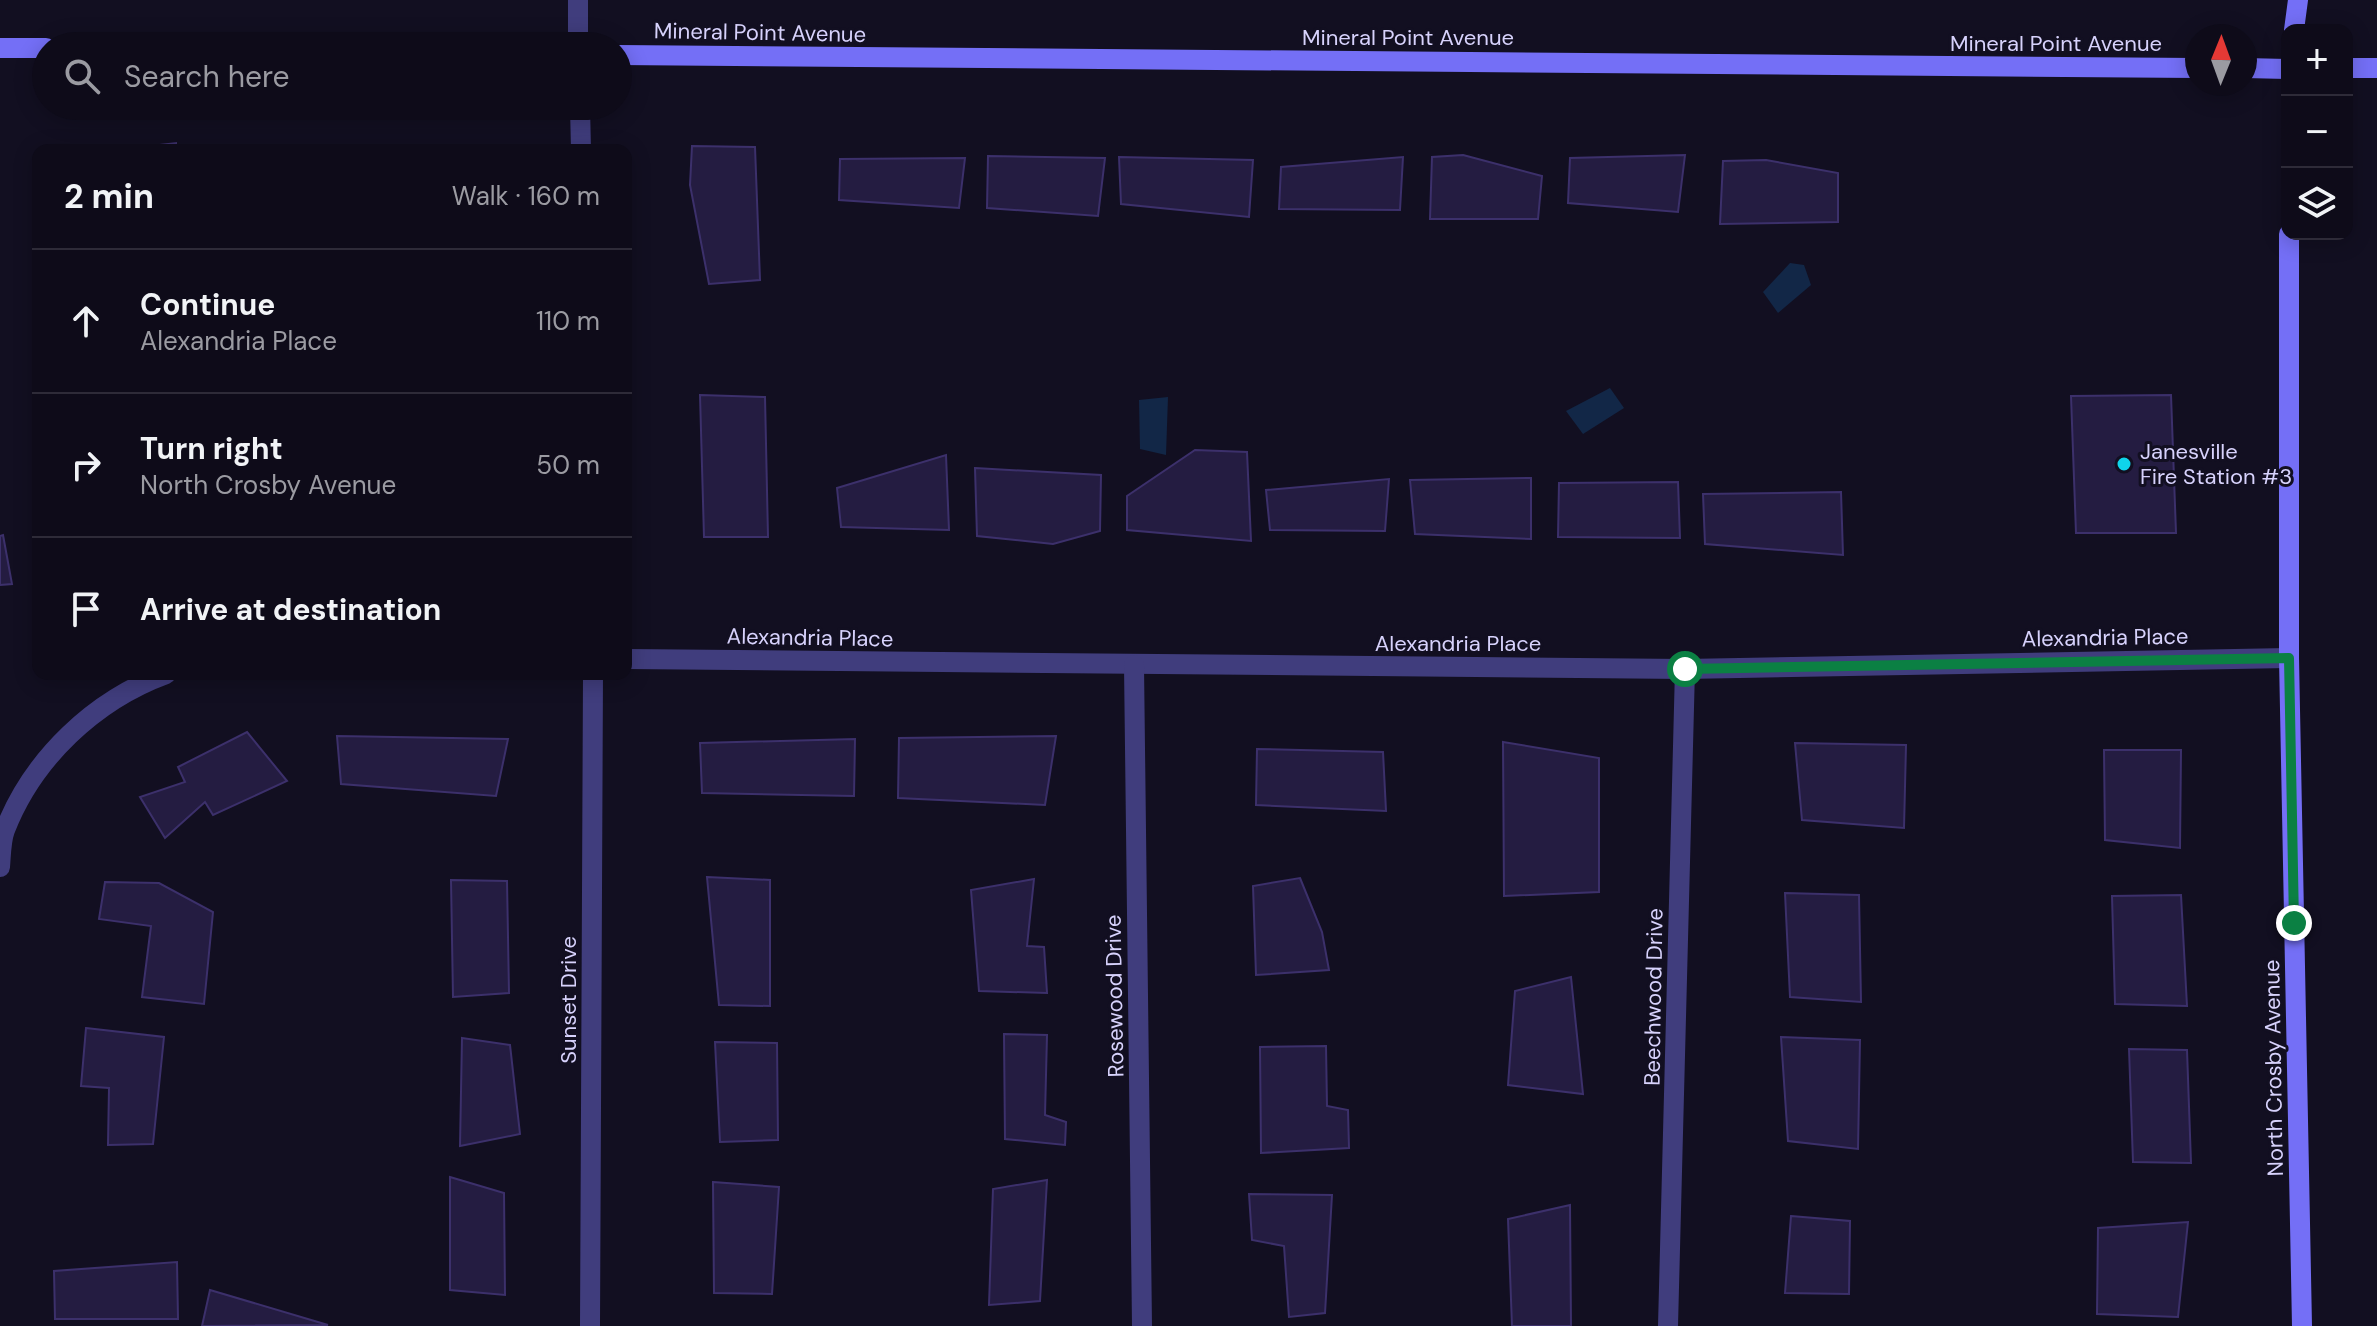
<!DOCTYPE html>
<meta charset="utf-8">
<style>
body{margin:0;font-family:"DM Sans",sans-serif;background:#1c1926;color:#f1f3f6}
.controls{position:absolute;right:24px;top:24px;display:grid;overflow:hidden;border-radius:16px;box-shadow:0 4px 20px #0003}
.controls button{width:72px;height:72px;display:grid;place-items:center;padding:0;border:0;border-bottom:2px solid #2e2b38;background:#0e0b19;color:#f1f3f6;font:40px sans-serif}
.compass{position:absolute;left:2185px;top:24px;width:72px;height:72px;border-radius:50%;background:#0e0b19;box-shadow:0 4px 20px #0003;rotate:1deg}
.stop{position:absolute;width:24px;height:24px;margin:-18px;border:6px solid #0b8043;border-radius:50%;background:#fff}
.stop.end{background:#0b8043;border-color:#fff;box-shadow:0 2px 8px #0008}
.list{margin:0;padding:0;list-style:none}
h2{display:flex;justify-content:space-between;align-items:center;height:104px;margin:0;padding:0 32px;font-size:34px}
h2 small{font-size:26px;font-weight:400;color:#9b9ba2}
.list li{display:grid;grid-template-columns:52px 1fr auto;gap:24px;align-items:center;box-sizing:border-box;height:144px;padding:0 32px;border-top:2px solid #2e2b38}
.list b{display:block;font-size:30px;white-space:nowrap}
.list p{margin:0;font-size:26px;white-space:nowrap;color:#9b9ba2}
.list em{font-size:26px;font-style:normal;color:#9b9ba2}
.icon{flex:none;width:44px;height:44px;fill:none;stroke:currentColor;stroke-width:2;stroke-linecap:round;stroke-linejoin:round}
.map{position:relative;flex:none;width:2377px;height:1326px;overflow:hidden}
.search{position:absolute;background:#0e0b19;box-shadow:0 4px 20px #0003;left:32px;top:32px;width:600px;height:88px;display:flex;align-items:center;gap:20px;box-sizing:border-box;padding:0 28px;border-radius:44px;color:#9b9ba2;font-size:30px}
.panel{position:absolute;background:#0e0b19;box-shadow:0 4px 20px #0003;left:32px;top:144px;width:600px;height:536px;border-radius:16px}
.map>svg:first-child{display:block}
.water{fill:#122747}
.building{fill:#241c41;stroke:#3c306b;stroke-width:2}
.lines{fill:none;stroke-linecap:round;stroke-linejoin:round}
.street{stroke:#403d7d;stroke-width:20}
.secondary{stroke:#746ff6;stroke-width:20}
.route{stroke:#0b8043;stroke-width:10}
.poi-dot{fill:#0fd4eb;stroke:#120f21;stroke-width:3}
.labels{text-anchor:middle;stroke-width:6;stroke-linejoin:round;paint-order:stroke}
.street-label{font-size:22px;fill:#d7d2fc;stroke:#120f21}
.poi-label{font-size:22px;fill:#d7d2fc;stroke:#120f21;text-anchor:start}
</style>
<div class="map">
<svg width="2377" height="1326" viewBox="0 0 2377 1326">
<rect width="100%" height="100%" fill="#120f21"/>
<g class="water">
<polygon points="1790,263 1804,265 1811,285 1778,313 1763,292"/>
<polygon points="1610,388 1624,408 1583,434 1566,411"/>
<polygon points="1168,397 1166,455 1140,449 1139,400"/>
</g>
<g class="building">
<polygon points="176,143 176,150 115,150"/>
<polygon points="692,146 755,147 760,280 709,284 690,185"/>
<polygon points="494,147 494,150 446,148"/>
<polygon points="211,148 340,150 211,150"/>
<polygon points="1463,155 1542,176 1538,219 1430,219 1432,157"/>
<polygon points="1685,155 1678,212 1568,203 1570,158"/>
<polygon points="988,156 1105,158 1098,216 987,208"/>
<polygon points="1119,157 1253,160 1249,217 1121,204"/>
<polygon points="1403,157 1400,210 1279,209 1281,167"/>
<polygon points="965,158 959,208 839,200 840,159"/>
<polygon points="1766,160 1838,173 1838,222 1720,224 1723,161"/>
<polygon points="700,395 765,397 768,537 704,537"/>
<polygon points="2171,395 2176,533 2076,533 2071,396"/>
<polygon points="1195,450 1247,452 1251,541 1127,530 1127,496"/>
<polygon points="946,455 949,530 841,527 837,488"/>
<polygon points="975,468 1101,475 1100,531 1053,544 977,536"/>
<polygon points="1531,478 1531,539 1415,534 1410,480"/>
<polygon points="1389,479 1385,531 1270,530 1266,490"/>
<polygon points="1678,482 1680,538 1558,537 1559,483"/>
<polygon points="1841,492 1843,555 1705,544 1703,494"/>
<polygon points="3,535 12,584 0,585 0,536"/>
<polygon points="247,732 287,781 213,815 205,802 165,838 140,797 185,782 178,767"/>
<polygon points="337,736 508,739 496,796 341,784"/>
<polygon points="1056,736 1045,805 898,798 899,738"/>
<polygon points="855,739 854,796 702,793 700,743"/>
<polygon points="1503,742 1599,758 1599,892 1504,896"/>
<polygon points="1795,743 1906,745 1904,828 1802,820"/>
<polygon points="1257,749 1383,752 1386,811 1256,805"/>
<polygon points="2104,750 2181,750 2180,848 2105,840"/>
<polygon points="707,877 770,880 770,1006 719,1005"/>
<polygon points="1300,878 1322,932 1329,970 1256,975 1253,886"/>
<polygon points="1034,879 1027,946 1044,947 1047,993 979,991 971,890"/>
<polygon points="451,880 507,881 509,993 453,997"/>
<polygon points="105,882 159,883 213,912 204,1004 142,997 151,926 99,919"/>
<polygon points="1785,893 1859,895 1861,1002 1790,997"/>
<polygon points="2181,895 2187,1006 2115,1004 2112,896"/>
<polygon points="1571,977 1583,1094 1508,1085 1515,991"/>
<polygon points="86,1028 164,1037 153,1144 108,1145 109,1088 81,1086"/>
<polygon points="1004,1034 1047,1035 1045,1115 1066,1122 1065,1145 1005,1139"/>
<polygon points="1781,1037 1860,1040 1858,1149 1788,1141"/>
<polygon points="462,1038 510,1045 520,1134 460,1146"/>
<polygon points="715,1042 777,1043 778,1140 720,1142"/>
<polygon points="1326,1046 1327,1106 1348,1110 1349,1148 1261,1153 1260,1047"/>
<polygon points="2129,1049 2187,1050 2191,1163 2133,1162"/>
<polygon points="450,1177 504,1193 505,1295 450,1290"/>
<polygon points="1047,1180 1040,1301 989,1305 993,1189"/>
<polygon points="713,1182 779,1187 772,1294 714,1293"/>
<polygon points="1249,1194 1332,1195 1325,1313 1289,1317 1284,1246 1252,1240"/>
<polygon points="1570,1205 1571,1326 1512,1326 1508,1219"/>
<polygon points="1791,1216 1850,1221 1849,1294 1785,1293"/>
<polygon points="2188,1222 2178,1317 2097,1314 2098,1228"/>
<polygon points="177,1262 178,1319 55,1319 54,1271"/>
<polygon points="210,1290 328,1325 202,1326"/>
</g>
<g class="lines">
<g class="street">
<polyline points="578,0 578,46"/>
<polyline points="580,106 581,150"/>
<polyline points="626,659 1685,669 2289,658"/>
<polyline points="1134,665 1142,1326"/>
<path d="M0,867C1,855 1,840 5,830C33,758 95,700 166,674"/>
<polyline points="590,1326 593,674"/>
<polyline points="1668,1326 1685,669"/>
</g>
<g class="secondary">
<polyline points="2294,30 2298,0"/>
<polyline points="0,48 46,48"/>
<polyline points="618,55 2197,68"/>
<polyline points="2245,68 2287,69"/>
<polyline points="2347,68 2377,68"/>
<polyline points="2289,234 2289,658 2302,1326"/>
</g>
</g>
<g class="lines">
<polyline class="route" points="1685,669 2289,658 2294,923"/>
</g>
<circle class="poi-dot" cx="2124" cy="464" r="8"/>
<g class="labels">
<g class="street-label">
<text transform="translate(760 32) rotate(1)" y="8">Mineral Point Avenue</text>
<text x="1408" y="45">Mineral Point Avenue</text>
<text x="2056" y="51">Mineral Point Avenue</text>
<text transform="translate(810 637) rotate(1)" y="8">Alexandria Place</text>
<text transform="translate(2105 637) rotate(-1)" y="8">Alexandria Place</text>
<text x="1458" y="651">Alexandria Place</text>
<text transform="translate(1114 996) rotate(-91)" y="8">Rosewood Drive</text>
<text transform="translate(1653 997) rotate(-89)" y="8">Beechwood Drive</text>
<text transform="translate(568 1000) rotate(-90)" y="8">Sunset Drive</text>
<text transform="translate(2273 1068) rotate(-91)" y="8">North Crosby Avenue</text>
</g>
<g class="poi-label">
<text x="2140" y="459">Janesville<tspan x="2140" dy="25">Fire Station #3</tspan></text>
</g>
</g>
</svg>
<div class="controls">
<button>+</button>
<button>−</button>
<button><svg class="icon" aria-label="layers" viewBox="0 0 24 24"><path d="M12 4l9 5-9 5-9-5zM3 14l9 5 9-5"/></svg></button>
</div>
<svg class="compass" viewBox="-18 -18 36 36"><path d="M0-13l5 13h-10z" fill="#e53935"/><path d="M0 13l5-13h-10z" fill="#9b9ba2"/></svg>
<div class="stop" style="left:1685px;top:669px"></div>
<div class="stop end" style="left:2294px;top:923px"></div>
<div class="search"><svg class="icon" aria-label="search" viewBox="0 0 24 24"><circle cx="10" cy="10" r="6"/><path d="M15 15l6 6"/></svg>Search here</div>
<section class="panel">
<h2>2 min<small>Walk · 160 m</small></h2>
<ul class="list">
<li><svg class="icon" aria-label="ahead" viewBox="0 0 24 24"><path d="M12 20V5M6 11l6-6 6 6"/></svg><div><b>Continue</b><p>Alexandria Place</p></div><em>110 m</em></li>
<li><svg class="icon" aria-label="right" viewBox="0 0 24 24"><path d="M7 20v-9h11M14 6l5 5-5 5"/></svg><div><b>Turn right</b><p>North Crosby Avenue</p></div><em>50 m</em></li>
<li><svg class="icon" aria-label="arrive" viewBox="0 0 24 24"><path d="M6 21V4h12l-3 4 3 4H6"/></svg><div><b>Arrive at destination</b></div></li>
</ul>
</section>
</div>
